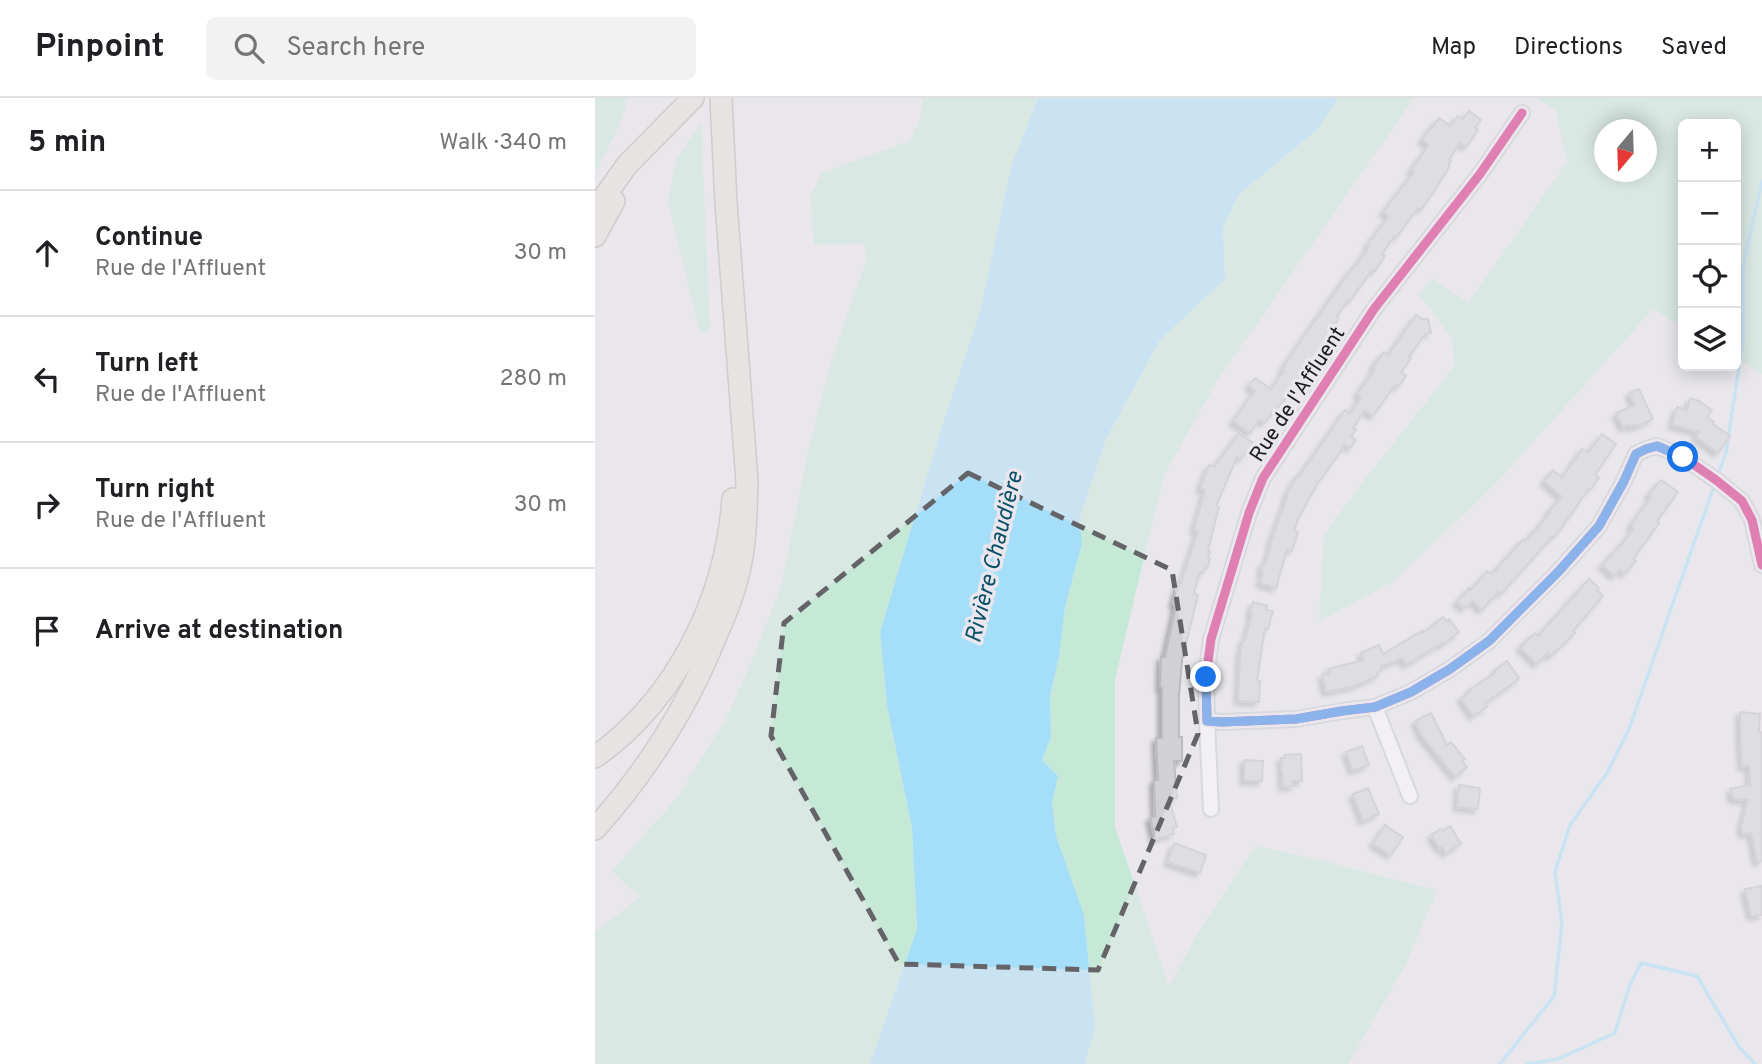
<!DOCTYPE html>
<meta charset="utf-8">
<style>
body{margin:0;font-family:Overpass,sans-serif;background:#f2f2f2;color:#202124}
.controls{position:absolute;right:21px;top:21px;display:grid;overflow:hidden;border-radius:10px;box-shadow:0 4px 18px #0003}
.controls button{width:63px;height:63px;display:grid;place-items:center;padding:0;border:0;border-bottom:2px solid #e0e0e0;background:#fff;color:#202124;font:35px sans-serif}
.compass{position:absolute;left:999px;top:21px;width:63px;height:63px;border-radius:50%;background:#fff;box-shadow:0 4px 18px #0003;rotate:199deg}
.stop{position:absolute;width:21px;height:21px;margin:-16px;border:5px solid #1a73e8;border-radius:50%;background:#fff}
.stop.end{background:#1a73e8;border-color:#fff;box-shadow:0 2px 7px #0008}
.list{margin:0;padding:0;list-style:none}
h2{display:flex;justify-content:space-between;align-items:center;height:91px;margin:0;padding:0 28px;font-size:30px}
h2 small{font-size:23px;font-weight:400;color:#757577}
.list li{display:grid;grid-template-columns:46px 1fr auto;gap:21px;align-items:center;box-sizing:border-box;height:126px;padding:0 28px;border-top:2px solid #e0e0e0}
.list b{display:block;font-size:26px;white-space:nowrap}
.list p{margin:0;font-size:23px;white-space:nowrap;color:#757577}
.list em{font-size:23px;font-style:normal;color:#757577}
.icon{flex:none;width:38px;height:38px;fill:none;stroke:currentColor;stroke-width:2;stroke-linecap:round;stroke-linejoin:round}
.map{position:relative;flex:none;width:1167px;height:966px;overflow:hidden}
header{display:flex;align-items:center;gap:42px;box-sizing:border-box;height:98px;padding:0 35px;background:#fff;border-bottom:2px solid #e0e0e0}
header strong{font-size:33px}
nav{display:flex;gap:38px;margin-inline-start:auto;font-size:24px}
.search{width:490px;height:63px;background:#f2f2f2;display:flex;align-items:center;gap:18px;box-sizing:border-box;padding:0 24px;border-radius:10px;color:#757577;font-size:26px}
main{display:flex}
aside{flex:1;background:#fff}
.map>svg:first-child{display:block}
.green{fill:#c6e8d7;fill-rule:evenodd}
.water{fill:#a5def8}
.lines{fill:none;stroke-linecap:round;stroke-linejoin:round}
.stream{stroke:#a5def8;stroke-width:3.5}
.building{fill:#d1d0d4;stroke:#bcbbbf;stroke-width:2;filter:url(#shadow)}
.minor-casing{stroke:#c6c5c9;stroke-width:18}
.highway-casing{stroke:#b0aaa3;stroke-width:24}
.minor{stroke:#fcfbfc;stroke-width:14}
.highway{stroke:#e3ded6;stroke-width:21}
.cycleway-casing{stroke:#e9e6ed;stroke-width:13}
.cycleway{stroke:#d6006c;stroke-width:9}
.route{stroke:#1a73e8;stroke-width:9}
.marked{fill:none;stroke:#646367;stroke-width:5;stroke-dasharray:14 9;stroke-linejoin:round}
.labels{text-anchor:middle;stroke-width:7;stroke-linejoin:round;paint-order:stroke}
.street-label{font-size:21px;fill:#1d1c1f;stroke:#e9e6ed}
.water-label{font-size:23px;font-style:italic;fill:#0a5068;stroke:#e9e6ed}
</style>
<header>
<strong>Pinpoint</strong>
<div class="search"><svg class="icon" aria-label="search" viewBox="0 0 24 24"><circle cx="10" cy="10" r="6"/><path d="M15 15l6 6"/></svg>Search here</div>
<nav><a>Map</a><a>Directions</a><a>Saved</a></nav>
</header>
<main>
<aside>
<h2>5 min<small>Walk · 340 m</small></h2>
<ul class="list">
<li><svg class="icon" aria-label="ahead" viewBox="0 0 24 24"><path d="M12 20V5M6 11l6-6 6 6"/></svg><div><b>Continue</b><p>Rue de l'Affluent</p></div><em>30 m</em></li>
<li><svg class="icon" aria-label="left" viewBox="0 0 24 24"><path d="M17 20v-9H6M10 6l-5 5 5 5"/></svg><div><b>Turn left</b><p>Rue de l'Affluent</p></div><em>280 m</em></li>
<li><svg class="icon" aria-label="right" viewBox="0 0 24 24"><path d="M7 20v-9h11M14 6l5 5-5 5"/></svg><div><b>Turn right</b><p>Rue de l'Affluent</p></div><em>30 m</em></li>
<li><svg class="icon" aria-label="arrive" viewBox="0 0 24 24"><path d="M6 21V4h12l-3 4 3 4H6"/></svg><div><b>Arrive at destination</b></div></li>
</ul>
</aside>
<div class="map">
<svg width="1167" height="966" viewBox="0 0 1167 966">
<defs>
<filter id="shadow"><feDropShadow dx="-4" dy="4" stdDeviation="2" flood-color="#0004"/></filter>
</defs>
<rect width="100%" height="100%" fill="#e9e7ec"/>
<g class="green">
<polygon points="0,0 33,0 24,28 0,75"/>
<polygon points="326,0 443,0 416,69 386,210 344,338 285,534 292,607 317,730 322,832 275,966 0,966 0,834 45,799 17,773 81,701 132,619 161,553 187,485 213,354 237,260 272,161 269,145 219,147 215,98 227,75 315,43 325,21 328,2"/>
<polygon points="743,0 819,0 622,283 569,377 520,581 520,729 574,888 603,835 660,748 717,760 842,792 812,864 753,966 490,966 500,930 489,817 461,738 457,705 463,678 447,662 456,639 455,599 464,559 470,509 487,445 484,422 511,341 565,242 630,181 628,130 644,96 722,32"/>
<path d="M941,0H1167V276L1141,260V26H1088V229L1058,211L903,383L798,484L724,523L729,437L770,381L859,269L857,240L824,196L837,181L873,205L972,64L961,12ZM1010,32H1052V74H1010Z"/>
<polygon points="106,25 115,233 105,234 73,103 82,61"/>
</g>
<polygon class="water" points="443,0 743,0 722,32 644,96 628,130 630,181 565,242 511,341 484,422 487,445 470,509 464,559 455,599 456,639 447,662 463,678 457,705 461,738 489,817 500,930 490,966 275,966 322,831 317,730 292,607 285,534 344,338 386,210 416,69"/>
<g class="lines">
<g class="stream">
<polyline points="1123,378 1131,354 1148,243 1148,167 1167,84"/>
<polyline points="905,966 959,898 967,825 960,774 975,727 1012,675 1034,631 1120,385"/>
<polyline points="932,966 963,961 1020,935 1034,889 1046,865 1102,878 1144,949 1160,966"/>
</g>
</g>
<g class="building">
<polygon points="874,13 886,22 880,30 883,32 871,49 865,45 854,61 856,63 853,66 855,68 837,96 826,112 823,110 801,140 799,138 787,156 790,158 780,173 777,172 755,203 753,202 742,218 744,220 740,226 742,227 714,268 713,267 699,286 700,287 691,300 669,325 664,322 655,335 638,323 660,293 654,288 660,280 676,291 689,273 687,271 712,234 757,170 758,171 774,149 772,147 794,118 788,114 819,74 816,72 834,47 827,42 836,29 837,30 844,20 855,28 863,18 868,21"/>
<polygon points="821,217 827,221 833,221 836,235 830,236 814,259 816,260 806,274 811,278 803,289 800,287 778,318 770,312 758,330 761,332 756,338 761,342 755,350 750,347 726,381 725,381 703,421 699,433 703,434 697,453 692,452 681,490 665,485 668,475 666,474 668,465 671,465 676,446 675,446 692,399 691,398 702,377 704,378 750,312 754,316 766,299 762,296 780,271 778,270 780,265 789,254 793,257"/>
<polygon points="1044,291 1058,321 1041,329 1040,327 1036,329 1034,327 1028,330 1021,315 1040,307 1034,295"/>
<polygon points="1095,300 1104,303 1117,312 1112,319 1119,324 1118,326 1135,338 1123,355 1101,339 1104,334 1077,327 1082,309 1092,312"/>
<polygon points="644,335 658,345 646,361 642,359 621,408 624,409 613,452 615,453 613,460 615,461 612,470 610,469 608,475 605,474 599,495 603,497 587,562 584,597 584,639 587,639 587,663 579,663 582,700 574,701 582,729 577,730 579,736 560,741 555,720 560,718 559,682 563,682 561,640 567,640 567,590 565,590 566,559 570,559 581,507 578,506 584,485 586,485 603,433 599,432 610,392 605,390 614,367 619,369"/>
<polygon points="1007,336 1021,346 1000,377 1004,380 995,392 993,391 976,417 968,426 969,427 958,440 957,439 906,496 903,494 887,512 878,503 869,510 862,504 874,490 876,492 892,473 897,476 928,441 930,443 943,429 955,415 953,414 967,399 949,383 958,372 967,380 987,351 993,355"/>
<polygon points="1066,382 1083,394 1062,423 1064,425 1038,461 1041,463 1029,476 1025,472 1019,478 1007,467 1029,443 1038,431 1036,427 1056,399 1053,397"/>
<polygon points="994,481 1004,490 1002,492 1008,498 978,533 980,535 956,558 953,555 942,566 925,549 940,535 943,538"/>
<polygon points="658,504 672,508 671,512 678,513 673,531 670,530 662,582 665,583 664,604 643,603 645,559 648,541 650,542 657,516 655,515"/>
<polygon points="848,519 852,523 854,521 864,534 848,547 847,545 811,567 807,560 786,569 787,572 782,575 783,578 757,589 731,594 727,577 735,576 733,571 769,562 766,555 784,547 788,556 827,533 828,535"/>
<polygon points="912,563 924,580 922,581 923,582 890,605 892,609 878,618 866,600 875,594 874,592 901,574 900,572"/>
<polygon points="1145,614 1165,616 1164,634 1167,634 1167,763 1162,764 1156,735 1148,736 1146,729 1153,702 1138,701 1135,691 1155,687 1154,668 1147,669 1145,636"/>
<polygon points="836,615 852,647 856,644 870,661 867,663 872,669 860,679 827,638 820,623"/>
<polygon points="767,648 774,667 758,673 751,654"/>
<polygon points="706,656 707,683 698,683 699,688 688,689 686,660 690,660 690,657"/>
<polygon points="649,662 668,663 667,683 649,683"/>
<polygon points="864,687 885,690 883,711 862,709"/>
<polygon points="773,690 784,716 768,723 758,696"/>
<polygon points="790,727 808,739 796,757 778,746"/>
<polygon points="855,728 866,746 851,755 847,749 845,751 836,737 846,731 848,733"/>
<polygon points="579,745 611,757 605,775 573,764"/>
<polygon points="1167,788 1167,817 1156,818 1150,791"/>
</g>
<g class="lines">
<g class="minor-casing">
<g id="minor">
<polyline points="927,15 885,76 779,211 668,380 654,415 616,541 611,579 612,623 626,624 701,621 747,613 780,609 816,594 855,571 894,543 964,473 1004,428 1029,383 1041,356 1051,351 1062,348 1088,359 1121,382 1147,403 1157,422 1167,467"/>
<polyline points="780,609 815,698"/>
<polyline points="612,623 616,711"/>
</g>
</g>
<g class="highway-casing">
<g id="highway">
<polyline points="0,112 32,67 98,0"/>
<polyline points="0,138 19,103"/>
<path d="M0,659C82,601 131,500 138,401"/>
<path d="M0,731C51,674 92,610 121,538C130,517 139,496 144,473C151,444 151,413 152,383L131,105L126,0"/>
</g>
</g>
<use href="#minor" class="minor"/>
<use href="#highway" class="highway"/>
<g class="cycleway-casing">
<polyline id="cycleway" points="927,15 885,76 779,211 668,380 654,415 616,541 611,579 612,623 626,624 701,621 747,613 780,609 816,594 855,571 894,543 964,473 1004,428 1029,383 1041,356 1051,351 1062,348 1088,359 1121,382 1147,403 1157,422 1167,467"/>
</g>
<use href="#cycleway" class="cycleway"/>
</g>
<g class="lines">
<polyline class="route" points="611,579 612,623 626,624 701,621 747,613 780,609 816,594 855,571 894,543 964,473 1004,428 1029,383 1041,356 1051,351 1062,348 1088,359"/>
</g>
<path d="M0 0H1167V966H0ZM373,375L577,472L603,636L503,872L304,866L176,638L189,525Z" fill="#e9e7ec" fill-opacity=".55" fill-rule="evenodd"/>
<path class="marked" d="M373,375L577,472L603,636L503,872L304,866L176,638L189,525Z"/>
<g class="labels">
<g class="street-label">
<text transform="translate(702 296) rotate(-57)" y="7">Rue de l'Affluent</text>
</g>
<g class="water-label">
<text transform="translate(398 459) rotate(-76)" y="8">Rivière Chaudière</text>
</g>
</g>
</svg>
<div class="controls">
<button>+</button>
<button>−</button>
<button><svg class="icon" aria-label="locate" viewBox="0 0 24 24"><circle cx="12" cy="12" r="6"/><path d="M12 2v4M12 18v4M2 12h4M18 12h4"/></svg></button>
<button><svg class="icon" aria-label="layers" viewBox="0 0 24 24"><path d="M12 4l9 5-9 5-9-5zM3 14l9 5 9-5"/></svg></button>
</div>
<svg class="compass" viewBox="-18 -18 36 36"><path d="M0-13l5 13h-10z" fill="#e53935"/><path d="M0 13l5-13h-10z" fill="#757577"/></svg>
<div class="stop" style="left:1088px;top:359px"></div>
<div class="stop end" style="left:611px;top:579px"></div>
</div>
</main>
